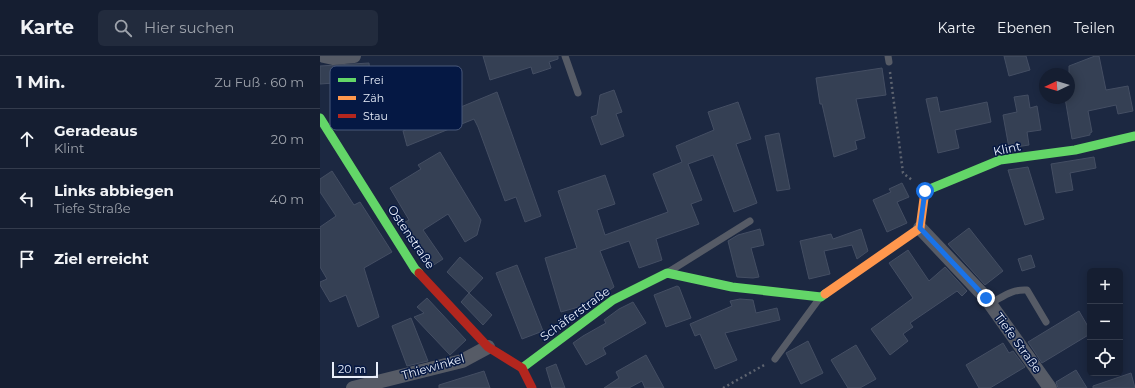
<!DOCTYPE html>
<html lang="de">
<meta charset="utf-8">
<style>
body{margin:0;font-family:Montserrat,sans-serif;background:#222b3d;color:#f1f3f6}
.controls{position:absolute;right:12px;bottom:12px;display:grid;overflow:hidden;border-radius:6px;box-shadow:0 2px 10px #0003}
.controls button{width:36px;height:36px;display:grid;place-items:center;padding:0;border:0;border-bottom:1px solid #343c4d;background:#151e31;color:#f1f3f6;font:20px sans-serif}
.compass{position:absolute;left:719px;top:12px;width:36px;height:36px;border-radius:50%;background:#151e31;box-shadow:0 2px 10px #0003;rotate:266deg}
.scale{position:absolute;left:12px;bottom:10px;width:46px;box-sizing:border-box;padding-left:4px;border:2px solid #e8eefa;border-top:0;font-size:11px;line-height:14px;white-space:nowrap;color:#e8eefa;-webkit-text-stroke:3px #051844;paint-order:stroke}
.stop{position:absolute;width:12px;height:12px;margin:-9px;border:3px solid #1a73e8;border-radius:50%;background:#fff}
.stop.end{background:#1a73e8;border-color:#fff;box-shadow:0 1px 4px #0008}
.list{margin:0;padding:0;list-style:none}
h2{display:flex;justify-content:space-between;align-items:center;height:52px;margin:0;padding:0 16px;font-size:17px}
h2 small{font-size:13px;font-weight:400;color:#9da2ab}
.list li{display:grid;grid-template-columns:26px 1fr auto;gap:12px;align-items:center;box-sizing:border-box;height:60px;padding:0 16px;border-top:1px solid #343c4d}
.list b{display:block;font-size:15px;white-space:nowrap}
.list p{margin:0;font-size:13px;white-space:nowrap;color:#9da2ab}
.list em{font-size:13px;font-style:normal;color:#9da2ab}
.icon{flex:none;width:22px;height:22px;fill:none;stroke:currentColor;stroke-width:2;stroke-linecap:round;stroke-linejoin:round}
.map{position:relative;flex:none;width:815px;height:332px;overflow:hidden}
header{display:flex;align-items:center;gap:24px;box-sizing:border-box;height:56px;padding:0 20px;background:#151e31;border-bottom:1px solid #343c4d}
header strong{font-size:19px}
nav{display:flex;gap:22px;margin-inline-start:auto;font-size:14px}
.search{width:280px;height:36px;background:#222b3d;display:flex;align-items:center;gap:10px;box-sizing:border-box;padding:0 14px;border-radius:6px;color:#9da2ab;font-size:15px}
main{display:flex}
aside{flex:1;background:#151e31}
.map>svg:first-child{display:block}
.building{fill:#354054;stroke:#444e63}
.lines{fill:none;stroke-linecap:round;stroke-linejoin:round}
.path{stroke:#5e6470;stroke-width:2.5;stroke-dasharray:2 3;stroke-linecap:butt}
.lane{stroke:#565b66;stroke-width:7}
.street{stroke:#565b66;stroke-width:14}
.fast{stroke:#63d668;stroke-width:9}
.slow{stroke:#ff974d;stroke-width:9}
.jam{stroke:#b3261e;stroke-width:9}
.route{stroke:#1a73e8;stroke-width:5}
.labels{text-anchor:middle;stroke-width:3;stroke-linejoin:round;paint-order:stroke}
.street-label{font-size:12px;fill:#e8eefa;stroke:#051844}
.key{fill:#051844;stroke:#49587b;stroke-width:1}
.key-label{font-size:11px;fill:#e8eefa}
</style>
<header>
<strong>Karte</strong>
<div class="search"><svg class="icon" aria-label="search" viewBox="0 0 24 24"><circle cx="10" cy="10" r="6"/><path d="M15 15l6 6"/></svg>Hier suchen</div>
<nav><a>Karte</a><a>Ebenen</a><a>Teilen</a></nav>
</header>
<main>
<aside>
<h2>1 Min.<small>Zu Fuß · 60 m</small></h2>
<ul class="list">
<li><svg class="icon" aria-label="ahead" viewBox="0 0 24 24"><path d="M12 20V5M6 11l6-6 6 6"/></svg><div><b>Geradeaus</b><p>Klint</p></div><em>20 m</em></li>
<li><svg class="icon" aria-label="left" viewBox="0 0 24 24"><path d="M17 20v-9H6M10 6l-5 5 5 5"/></svg><div><b>Links abbiegen</b><p>Tiefe Straße</p></div><em>40 m</em></li>
<li><svg class="icon" aria-label="arrive" viewBox="0 0 24 24"><path d="M6 21V4h12l-3 4 3 4H6"/></svg><div><b>Ziel erreicht</b></div></li>
</ul>
</aside>
<div class="map">
<svg width="815" height="332" viewBox="0 0 815 332">
<rect width="100%" height="100%" fill="#1c2841"/>
<g class="building">
<polygon points="163,0 238,0 238,3 229,6 231,12 213,18 211,11 170,24"/>
<polygon points="684,0 706,0 710,14 689,20"/>
<polygon points="775,0 779,0 786,34 808,30 813,55 798,58 796,49 768,55 772,76 770,77 770,79 752,83 745,42 749,42 749,10"/>
<polygon points="49,7 52,40 30,42 29,26 0,28 0,10"/>
<polygon points="562,12 566,39 536,43 545,82 535,85 537,93 514,101 502,48 500,48 496,22"/>
<polygon points="294,34 302,56 296,58 304,80 281,89 271,61 277,59 280,39"/>
<polygon points="177,36 221,160 205,166 196,141 185,145 158,71 154,63 87,90 83,75"/>
<polygon points="708,39 710,52 717,50 721,74 707,76 709,89 689,92 683,59 697,56 694,41"/>
<polygon points="617,41 620,56 667,46 671,66 635,74 639,92 618,97 606,43"/>
<polygon points="418,46 431,83 416,88 437,147 414,156 393,99 368,108 382,144 371,148 379,168 336,183 342,204 319,212 309,185 280,195 294,231 269,248 241,256 225,202 257,192 238,135 285,119 295,148 277,154 285,179 348,156 333,118 362,106 356,90 394,74 388,56"/>
<polygon points="459,77 470,133 457,135 445,80"/>
<polygon points="120,96 161,164 157,179 145,186 128,158 103,174 123,203 109,212 104,206 80,169 89,164 70,132 101,113 98,109"/>
<polygon points="774,101 776,112 750,117 753,134 736,137 731,108"/>
<polygon points="708,111 724,163 705,169 688,114"/>
<polygon points="12,115 34,149 40,146 72,196 44,212 59,261 38,271 26,239 10,246 0,229 0,226 7,223 0,211 0,171 16,160 0,136 0,123"/>
<polygon points="582,127 589,141 577,146 587,167 567,176 553,144 571,136 569,133"/>
<polygon points="649,172 683,215 665,229 628,188"/>
<polygon points="440,173 444,189 431,192 439,221 433,222 417,221 408,185 418,179"/>
<polygon points="541,173 548,195 537,203 532,189 504,195 510,218 489,223 480,185 511,178 513,183"/>
<polygon points="588,194 609,225 625,211 647,235 642,240 637,235 590,267 593,271 583,278 588,285 570,299 551,273 593,242 569,207"/>
<polygon points="711,199 715,211 702,215 698,203"/>
<polygon points="140,201 163,222 149,237 127,216"/>
<polygon points="197,209 223,275 202,283 176,217"/>
<polygon points="357,230 359,231 371,262 346,271 334,239"/>
<polygon points="149,237 172,259 163,269 141,246"/>
<polygon points="107,242 146,284 130,299 94,261 104,257 97,251"/>
<polygon points="420,243 433,244 436,257 457,252 460,264 405,277 417,304 395,313 380,278 375,280 370,268 412,250 410,245"/>
<polygon points="313,246 326,267 283,292 286,298 266,309 253,287 263,280 286,267 284,264 299,253"/>
<polygon points="759,255 770,274 770,278 722,307 708,286"/>
<polygon points="91,262 108,305 87,310 72,270"/>
<polygon points="488,285 503,317 481,328 466,297"/>
<polygon points="683,287 689,297 693,295 705,311 670,332 659,332 646,309"/>
<polygon points="536,289 556,323 540,332 528,332 511,304"/>
<polygon points="326,299 344,332 325,332 322,325 309,332 284,332 299,322 296,316"/>
<polygon points="236,308 245,332 232,332 226,312"/>
<polygon points="756,314 767,332 738,332 736,326"/>
<polygon points="164,315 170,332 119,332 119,329"/>
<polygon points="811,317 815,332 773,332 773,330"/>
</g>
<g class="lines">
<g class="path">
<polyline points="570,16 583,117 592,124"/>
<polyline points="403,332 446,308"/>
</g>
<g class="lane">
<polyline points="245,0 258,37"/>
<polyline points="568,0 569,6"/>
<polyline points="350,215 430,165"/>
<path d="M669,248C683,241 691,233 707,234L726,266"/>
<polyline points="455,303 499,243"/>
</g>
<g class="street">
<polyline points="4,0 13,2 34,0"/>
<polyline points="600,172 666,242 730,332"/>
<polyline points="33,332 142,305 168,291"/>
</g>
<g class="fast">
<polyline points="0,62 95,213 99,217"/>
<polyline points="605,135 680,104 755,94 815,80"/>
<polyline points="202,312 293,244 347,217 412,231 501,241 505,238"/>
</g>
<polyline class="slow" points="505,238 600,172 605,135"/>
<polyline class="jam" points="99,217 168,291 202,312 212,332"/>
</g>
<g class="lines">
<polyline class="route" points="605,135 600,172 666,242"/>
</g>
<g class="labels">
<g class="street-label">
<text transform="translate(687 93) rotate(-12)" y="4">Klint</text>
<text transform="translate(91 181) rotate(56)" y="4">Ostenstraße</text>
<text transform="translate(255 258) rotate(-36)" y="4">Schäferstraße</text>
<text transform="translate(698 287) rotate(54)" y="4">Tiefe Straße</text>
<text transform="translate(113 311) rotate(-16)" y="4">Thiewinkel</text>
</g>
</g>
<rect x="10" y="10" width="132" height="64" rx="6" class="key"/>
<rect x="18" y="22" width="18" height="4" fill="#63d668"/>
<rect x="18" y="40" width="18" height="4" fill="#ff974d"/>
<rect x="18" y="58" width="18" height="4" fill="#b3261e"/>
<g class="key-label">
<text x="43" y="28">Frei</text>
<text x="43" y="46">Zäh</text>
<text x="43" y="64">Stau</text>
</g>
</svg>
<div class="controls">
<button>+</button>
<button>−</button>
<button><svg class="icon" aria-label="locate" viewBox="0 0 24 24"><circle cx="12" cy="12" r="6"/><path d="M12 2v4M12 18v4M2 12h4M18 12h4"/></svg></button>
</div>
<svg class="compass" viewBox="-18 -18 36 36"><path d="M0-13l5 13h-10z" fill="#e53935"/><path d="M0 13l5-13h-10z" fill="#9da2ab"/></svg>
<div class="scale">20 m</div>
<div class="stop" style="left:605px;top:135px"></div>
<div class="stop end" style="left:666px;top:242px"></div>
</div>
</main>
